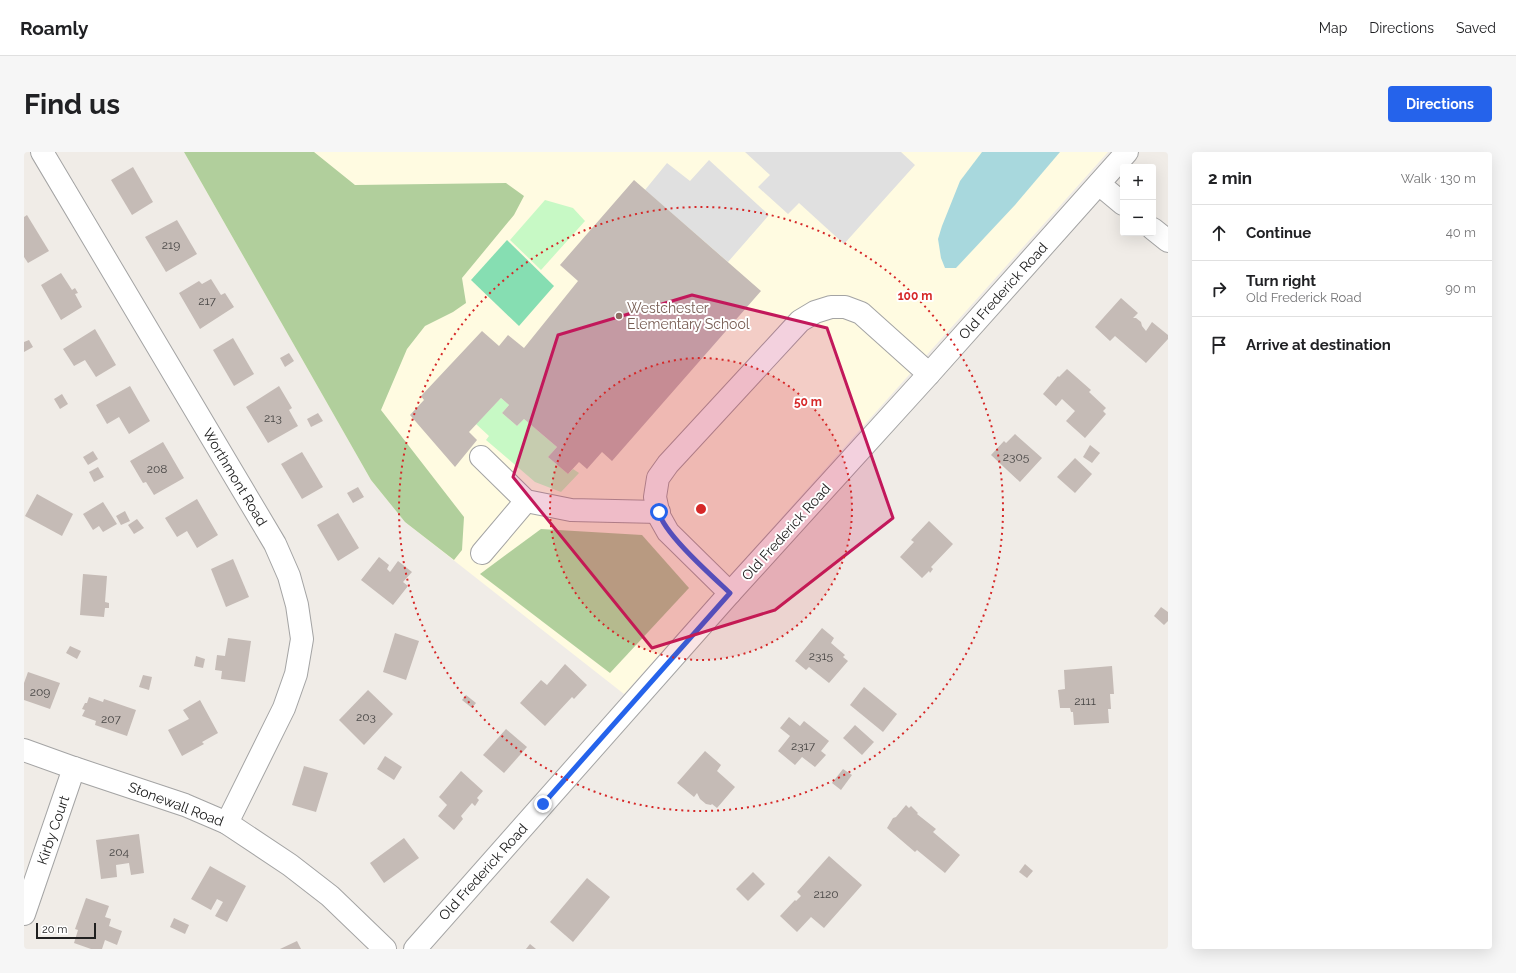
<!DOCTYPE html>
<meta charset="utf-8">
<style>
body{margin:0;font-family:Raleway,sans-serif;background:#f6f6f6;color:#202124}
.controls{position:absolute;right:12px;top:12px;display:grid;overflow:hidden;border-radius:4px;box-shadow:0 4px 16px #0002}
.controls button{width:36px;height:36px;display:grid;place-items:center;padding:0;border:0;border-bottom:1px solid #e0e0e0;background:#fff;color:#202124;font:20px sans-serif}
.scale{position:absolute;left:12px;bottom:10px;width:60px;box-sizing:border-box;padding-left:4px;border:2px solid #202020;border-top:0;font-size:11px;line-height:14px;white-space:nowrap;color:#202020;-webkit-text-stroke:3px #fff;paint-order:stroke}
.stop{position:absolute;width:12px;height:12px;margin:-9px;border:3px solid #2563eb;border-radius:50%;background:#fff}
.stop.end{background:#2563eb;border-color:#fff;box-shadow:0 1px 4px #0008}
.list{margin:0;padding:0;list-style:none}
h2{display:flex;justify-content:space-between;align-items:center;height:52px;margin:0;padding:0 16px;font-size:17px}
h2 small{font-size:13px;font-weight:400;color:#757577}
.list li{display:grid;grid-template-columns:26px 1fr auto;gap:12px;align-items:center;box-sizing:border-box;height:56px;padding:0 16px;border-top:1px solid #e0e0e0}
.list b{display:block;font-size:15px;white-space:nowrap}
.list p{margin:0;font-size:13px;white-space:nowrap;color:#757577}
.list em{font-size:13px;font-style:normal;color:#757577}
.icon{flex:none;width:22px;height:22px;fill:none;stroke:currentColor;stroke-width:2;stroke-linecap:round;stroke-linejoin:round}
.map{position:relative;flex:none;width:1144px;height:797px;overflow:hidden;border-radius:4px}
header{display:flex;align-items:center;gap:24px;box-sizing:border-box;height:56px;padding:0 20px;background:#fff;border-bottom:1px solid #e0e0e0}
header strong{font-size:19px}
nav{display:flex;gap:22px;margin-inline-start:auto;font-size:14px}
.intro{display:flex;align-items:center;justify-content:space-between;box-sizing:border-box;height:96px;padding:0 24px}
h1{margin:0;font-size:28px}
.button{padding:10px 18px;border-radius:4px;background:#2563eb;color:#fff;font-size:14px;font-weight:700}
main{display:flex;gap:24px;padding:0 24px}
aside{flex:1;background:#fff;border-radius:4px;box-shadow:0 4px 16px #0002}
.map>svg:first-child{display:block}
.education{fill:#fffbe1}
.forest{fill:#b1cf9c}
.park{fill:#c7f9c5}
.pitch{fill:#86deb2}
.parking{fill:#e0e0e0}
.water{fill:#a8d8dd}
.building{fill:#c5bbb6}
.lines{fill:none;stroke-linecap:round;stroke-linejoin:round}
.minor-casing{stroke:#a4a4a4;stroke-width:24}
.minor{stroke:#fff;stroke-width:22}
.route{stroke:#2563eb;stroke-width:5}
.marked{fill:#c2185b;fill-opacity:0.2;stroke:#c2185b;stroke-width:3;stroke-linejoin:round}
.ring{fill:none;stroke:#d62828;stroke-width:2;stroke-dasharray:2 4}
.education-dot{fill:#8d6e63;stroke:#fff;stroke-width:1.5}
.labels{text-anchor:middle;stroke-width:4;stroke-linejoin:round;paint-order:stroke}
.number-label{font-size:12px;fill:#494746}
.street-label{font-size:14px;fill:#202020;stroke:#fff}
.education-label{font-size:14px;fill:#785e54;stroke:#fff;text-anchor:start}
.centre{fill:#d62828;stroke:#fff;stroke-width:2}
.ring-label{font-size:12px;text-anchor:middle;font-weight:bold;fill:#d62828;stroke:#fff;stroke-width:4;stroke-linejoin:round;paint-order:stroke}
</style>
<header>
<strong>Roamly</strong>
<nav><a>Map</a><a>Directions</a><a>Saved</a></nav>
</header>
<div class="intro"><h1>Find us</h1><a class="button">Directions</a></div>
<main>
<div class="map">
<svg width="1144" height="797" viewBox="0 0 1144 797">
<rect width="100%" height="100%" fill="#f0ece7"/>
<polygon class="education" points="160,0 1084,0 600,542 381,370 347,328"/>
<g class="forest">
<polygon points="160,0 290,0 331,33 482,31 500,44 490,63 438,126 442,151 429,160 401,174 383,197 357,258 440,365 438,398 430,408 381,370 347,328"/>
<polygon points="517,377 618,383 665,436 586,521 456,422"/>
</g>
<g class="park">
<polygon points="521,48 549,56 561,69 517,118 486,88"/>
<polygon points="477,246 485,253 478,261 493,274 500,267 533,295 524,305 544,322 549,317 555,321 537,340 511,330 462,288 465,284 452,272"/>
</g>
<polygon class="pitch" points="483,88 530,134 495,174 447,128"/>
<g class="parking">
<polygon points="721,0 877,0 891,13 820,92 775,51 764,62 734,35 746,23"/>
<polygon points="685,8 745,63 704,110 621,38 643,11 666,29"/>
</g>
<polygon class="water" points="958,0 1036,0 991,53 932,116 921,116 917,106 914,87 918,74 936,29"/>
<g class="building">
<polygon points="109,15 129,50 108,63 87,28"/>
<polygon points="610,28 737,139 588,309 578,300 563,317 555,310 544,322 524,305 533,295 500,267 493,274 478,261 485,253 477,246 445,280 453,288 431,315 386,263 400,248 397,244 458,179 475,194 484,183 500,196 554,129 536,113"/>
<polygon points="3,63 25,99 4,111 0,105 0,65"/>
<polygon points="153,68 173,102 142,120 121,85"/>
<polygon points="37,121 48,138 51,136 54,141 51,142 58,155 37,168 17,133"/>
<polygon points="187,127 197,143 201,141 210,155 176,177 155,141 175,129 178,132"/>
<polygon points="1097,146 1114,161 1109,166 1112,166 1117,170 1118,174 1122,179 1128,170 1144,183 1144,187 1122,211 1091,184 1086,189 1071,175"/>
<polygon points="71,177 92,213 72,225 61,208 50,214 39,197"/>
<polygon points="209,186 230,222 210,234 189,198"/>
<polygon points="5,188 9,195 0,200 0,190"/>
<polygon points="265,201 270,209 261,215 256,206"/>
<polygon points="1043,217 1067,238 1065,240 1082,256 1079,259 1082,262 1061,286 1042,269 1051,259 1038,247 1032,254 1019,242 1034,224 1035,225"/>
<polygon points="106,234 126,269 105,282 95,265 83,272 72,253"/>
<polygon points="255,234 268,256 265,258 274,274 244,291 222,255"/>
<polygon points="38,242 44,252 36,257 30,247"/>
<polygon points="294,261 299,269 287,275 283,267"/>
<polygon points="991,282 1018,306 996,330 967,303 980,289 982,291"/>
<polygon points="139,290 160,326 130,343 122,330 119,331 106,309"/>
<polygon points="1066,293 1076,301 1068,311 1059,305"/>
<polygon points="69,299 74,307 64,313 59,305"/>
<polygon points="278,300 299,335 278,347 257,312"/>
<polygon points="1051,306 1068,322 1051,341 1033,325"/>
<polygon points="74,315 80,325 70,330 65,320"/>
<polygon points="334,335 340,345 329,351 323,341"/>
<polygon points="13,342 49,362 38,384 1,364"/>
<polygon points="173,347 194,383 173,396 163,379 153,385 141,366"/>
<polygon points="79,350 93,372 79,380 75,374 69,378 59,362"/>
<polygon points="101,359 106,369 97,373 92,364"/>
<polygon points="314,361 335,396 314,409 293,373"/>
<polygon points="113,367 120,376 110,382 104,373"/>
<polygon points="905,369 929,392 907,415 909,417 906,421 905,419 898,426 876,405 890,390 887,388"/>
<polygon points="355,405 365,413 363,417 366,420 374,409 388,420 379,430 384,434 369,453 337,428"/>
<polygon points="209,407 225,445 202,455 187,417"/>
<polygon points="59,422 83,424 81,450 85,451 85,456 81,456 80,465 56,463"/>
<polygon points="1137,455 1144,460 1144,469 1140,473 1130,464"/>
<polygon points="798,476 810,486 807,491 821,503 819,505 824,509 805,531 785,515 782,518 771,509"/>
<polygon points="371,481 395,489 382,528 359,520"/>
<polygon points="204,486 227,489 221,530 197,527 198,519 191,518 193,503 201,504"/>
<polygon points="46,494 57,499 53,507 42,501"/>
<polygon points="172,504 181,507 179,516 170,514"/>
<polygon points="541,512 563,533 550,547 548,545 521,574 496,551 517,528 523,533"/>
<polygon points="1088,514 1090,542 1086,542 1087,557 1084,557 1085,571 1050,573 1049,560 1047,560 1046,556 1036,556 1034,538 1041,537 1040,518"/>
<polygon points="4,520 36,531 26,557 0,548 0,531"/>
<polygon points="119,523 128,525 125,538 115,535"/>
<polygon points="840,535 873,562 859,580 826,553"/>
<polygon points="344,538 369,562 340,593 315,568"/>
<polygon points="442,543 452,551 448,556 438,548"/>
<polygon points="65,545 79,550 80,547 112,558 103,584 71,573 72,569 58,564 61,558 58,557 61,551 63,551"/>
<polygon points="176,548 194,581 178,590 180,592 158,604 144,578 165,567 159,558"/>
<polygon points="765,565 776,574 780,569 805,589 797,599 802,603 791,615 778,605 771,613 754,599 766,584 756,576"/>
<polygon points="831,573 850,590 838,603 819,586"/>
<polygon points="482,577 503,595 480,621 459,603"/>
<polygon points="681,599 697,613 693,619 711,635 693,656 688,652 687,653 682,652 676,647 673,641 670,645 653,631"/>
<polygon points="361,604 378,615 370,628 353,617"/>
<polygon points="280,614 304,621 292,660 268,653"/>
<polygon points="819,617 828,623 817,638 808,631"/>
<polygon points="437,619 459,639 453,646 455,648 451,654 448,651 437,664 439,667 430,678 414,664 423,653 415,645"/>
<polygon points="882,653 885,656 887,654 894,661 893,662 912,677 909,680 936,703 921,721 893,698 891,700 863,676 869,666 872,665"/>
<polygon points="115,682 120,721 107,723 105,711 92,713 93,725 77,727 72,688"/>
<polygon points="380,686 395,706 360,731 346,711"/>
<polygon points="805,704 838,733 800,776 787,765 773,780 756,764 771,748 772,749 777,744 773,740"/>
<polygon points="1001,712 1009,719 1003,726 995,720"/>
<polygon points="186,714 222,734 203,770 191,764 199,750 193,747 187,758 167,747"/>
<polygon points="729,720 741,732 724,749 712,737"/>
<polygon points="563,726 586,745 549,790 526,770"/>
<polygon points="62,746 85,754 81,765 87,767 85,774 98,779 93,793 81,788 78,797 67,797 50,791 54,778 51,777"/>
<polygon points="150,766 165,773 161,782 146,775"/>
<polygon points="273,789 277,797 256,797"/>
<polygon points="506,792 512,797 502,797"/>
</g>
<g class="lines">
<g class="minor-casing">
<g id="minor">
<polyline points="18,0 251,392 265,424 273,453 278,487 272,522 260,556 203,671"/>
<polyline points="1075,32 1099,52"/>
<polyline points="1129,77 1144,89"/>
<polyline points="457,305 502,349 547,358 635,360"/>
<polyline points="458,401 502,349"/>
<polyline points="706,441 644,380 635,364 631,345 634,326 644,312 776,169 791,160 807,155 821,155 837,161 905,222"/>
<polyline points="0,598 50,616 161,653 203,671 266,713 306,744 361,797"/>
<polyline points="0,762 50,616"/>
<polyline points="391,797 706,441 905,222 1103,0"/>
</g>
</g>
<use href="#minor" class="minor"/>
</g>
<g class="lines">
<path class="route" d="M519,652L706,441C689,425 639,381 635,360"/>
</g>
<path class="marked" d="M668,143L803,176L869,366L751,458L628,496L489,325L534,183Z"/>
<circle cx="677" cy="357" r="151" fill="#d62828" fill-opacity=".12"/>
<g class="ring">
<circle cx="677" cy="357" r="151"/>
<circle cx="677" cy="357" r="302"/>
</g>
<circle class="education-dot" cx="595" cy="164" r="4"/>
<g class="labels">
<g class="number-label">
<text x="147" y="97">219</text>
<text x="183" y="153">217</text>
<text x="249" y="270">213</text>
<text x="992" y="309">2305</text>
<text x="133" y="321">208</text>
<text x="797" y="508">2315</text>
<text x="16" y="544">209</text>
<text x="1061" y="553">2111</text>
<text x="342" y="569">203</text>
<text x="87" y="571">207</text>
<text x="779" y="598">2317</text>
<text x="95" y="704">204</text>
<text x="802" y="746">2120</text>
</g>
<g class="street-label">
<text transform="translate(979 139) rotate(-48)" y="5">Old Frederick Road</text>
<text transform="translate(211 325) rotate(59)" y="5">Worthmont Road</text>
<text transform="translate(762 380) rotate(-48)" y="5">Old Frederick Road</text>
<text transform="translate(152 652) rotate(21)" y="5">Stonewall Road</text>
<text transform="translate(29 678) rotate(-71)" y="5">Kirby Court</text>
<text transform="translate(459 720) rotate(-48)" y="5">Old Frederick Road</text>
</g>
<g class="education-label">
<text x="603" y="161">Westchester<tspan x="603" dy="16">Elementary School</tspan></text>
</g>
</g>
<circle cx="677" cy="357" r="6" class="centre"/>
<g class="ring-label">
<text x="891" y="148">100 m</text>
<text x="784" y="254">50 m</text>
</g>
</svg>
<div class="controls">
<button>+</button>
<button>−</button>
</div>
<div class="scale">20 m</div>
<div class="stop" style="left:635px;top:360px"></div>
<div class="stop end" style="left:519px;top:652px"></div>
</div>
<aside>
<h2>2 min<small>Walk · 130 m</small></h2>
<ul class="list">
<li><svg class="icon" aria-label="ahead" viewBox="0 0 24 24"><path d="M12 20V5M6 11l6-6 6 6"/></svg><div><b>Continue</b></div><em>40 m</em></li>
<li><svg class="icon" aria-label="right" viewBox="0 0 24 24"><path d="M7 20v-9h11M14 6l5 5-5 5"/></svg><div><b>Turn right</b><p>Old Frederick Road</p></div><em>90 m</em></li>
<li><svg class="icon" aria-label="arrive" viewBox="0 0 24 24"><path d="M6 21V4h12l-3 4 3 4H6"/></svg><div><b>Arrive at destination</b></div></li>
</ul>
</aside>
</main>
